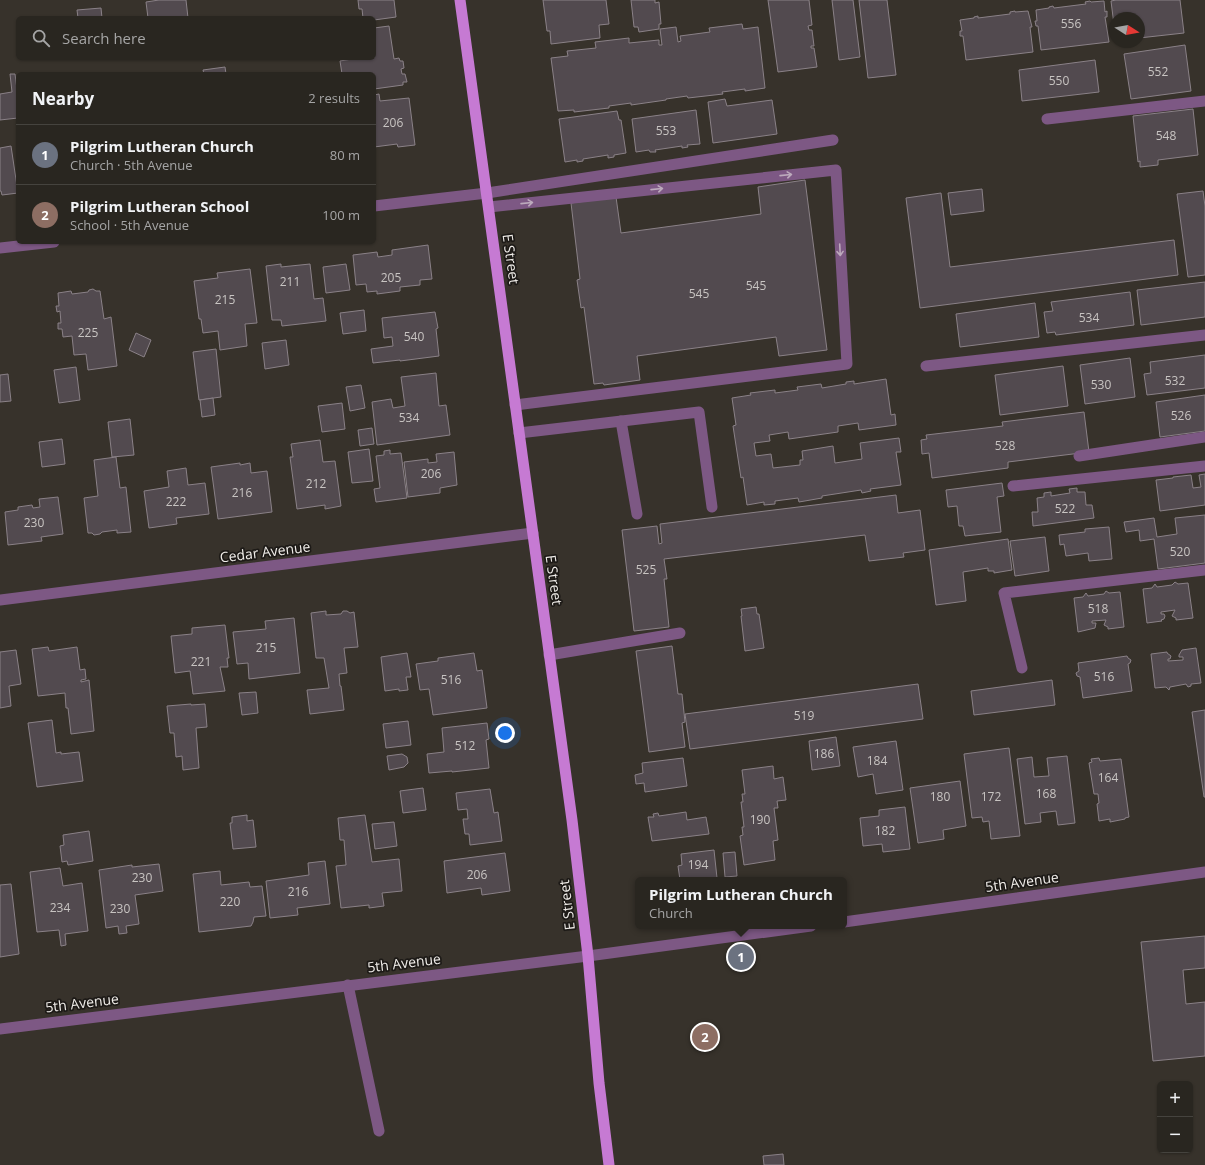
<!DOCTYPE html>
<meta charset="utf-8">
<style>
body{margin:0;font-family:"Open Sans",sans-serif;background:#312e29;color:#f1f3f6}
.controls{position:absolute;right:12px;bottom:12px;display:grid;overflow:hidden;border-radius:6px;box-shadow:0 1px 3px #0004}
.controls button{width:36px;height:36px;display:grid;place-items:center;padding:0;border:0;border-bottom:1px solid #45433e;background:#292620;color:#f1f3f6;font:20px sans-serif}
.compass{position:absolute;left:1109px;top:12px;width:36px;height:36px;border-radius:50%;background:#292620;box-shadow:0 1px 3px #0004;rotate:101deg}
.you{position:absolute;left:505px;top:733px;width:14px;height:14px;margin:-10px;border:3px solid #fff;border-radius:50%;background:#1a73e8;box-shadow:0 0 0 6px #1a73e833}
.badge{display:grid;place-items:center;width:26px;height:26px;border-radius:50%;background:#f39aac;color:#fff;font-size:13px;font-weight:700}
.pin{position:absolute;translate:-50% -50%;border:2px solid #fff;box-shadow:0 1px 4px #0006}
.popup{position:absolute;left:635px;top:877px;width:212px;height:52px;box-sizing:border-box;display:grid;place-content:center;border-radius:6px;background:#292620;filter:drop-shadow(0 1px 3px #0005);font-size:13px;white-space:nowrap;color:#a5a5a5}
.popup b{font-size:15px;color:#f1f3f6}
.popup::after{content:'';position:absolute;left:50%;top:100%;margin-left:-8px;border:8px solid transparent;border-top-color:#292620}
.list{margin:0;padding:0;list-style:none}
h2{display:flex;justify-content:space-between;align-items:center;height:52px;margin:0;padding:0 16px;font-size:17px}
h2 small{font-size:13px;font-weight:400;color:#a5a5a5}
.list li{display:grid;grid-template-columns:26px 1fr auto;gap:12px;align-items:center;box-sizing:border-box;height:60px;padding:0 16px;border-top:1px solid #45433e}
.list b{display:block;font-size:15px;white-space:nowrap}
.list p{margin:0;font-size:13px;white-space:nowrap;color:#a5a5a5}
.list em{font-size:13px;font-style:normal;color:#a5a5a5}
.icon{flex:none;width:22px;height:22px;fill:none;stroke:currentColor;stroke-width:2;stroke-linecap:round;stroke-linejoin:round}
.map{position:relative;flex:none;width:1205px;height:1165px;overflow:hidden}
.search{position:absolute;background:#292620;box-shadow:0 1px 3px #0004;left:16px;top:16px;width:360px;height:44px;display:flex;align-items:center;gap:10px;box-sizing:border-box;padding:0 14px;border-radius:6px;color:#a5a5a5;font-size:15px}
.panel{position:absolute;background:#292620;box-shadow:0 1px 3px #0004;left:16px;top:72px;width:360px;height:172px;border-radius:6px}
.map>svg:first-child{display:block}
.building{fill:#524a4f;stroke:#8a8187}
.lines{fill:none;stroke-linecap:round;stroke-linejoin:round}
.service{stroke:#7d5884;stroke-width:11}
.minor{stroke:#7d5884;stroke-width:11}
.tertiary{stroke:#7d5884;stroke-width:11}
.primary{stroke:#c67ad3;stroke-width:11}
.oneway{stroke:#bcaabc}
.labels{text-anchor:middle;stroke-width:3.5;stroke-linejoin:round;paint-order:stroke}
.number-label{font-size:12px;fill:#c8c4c2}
.street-label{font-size:14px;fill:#f0ede9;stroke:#1d1a17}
</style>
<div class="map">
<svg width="1205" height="1165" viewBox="0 0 1205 1165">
<rect width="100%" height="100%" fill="#37322b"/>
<g class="building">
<polygon points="159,0 186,0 188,18 148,18 146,2"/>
<polygon points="358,0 394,0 396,17 374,20 374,18 363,18 362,9 359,9"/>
<polygon points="543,0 606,0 609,24 599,25 600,38 551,44 550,31 547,31"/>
<polygon points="631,0 655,0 655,3 659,2 661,24 659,24 659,29 639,32 638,27 634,27"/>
<polygon points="768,0 809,0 812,25 808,26 809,30 812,30 814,46 811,46 811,48 814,48 817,67 778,72"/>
<polygon points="832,0 853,0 860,57 839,60"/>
<polygon points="859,0 887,0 896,75 868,78"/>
<polygon points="1116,0 1180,0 1184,33 1139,38 1139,18 1115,18 1115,33 1111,1"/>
<polygon points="1090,1 1091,2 1104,1 1105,12 1107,11 1107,17 1105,17 1109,42 1041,50 1038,26 1036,26 1035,21 1037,21 1036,10 1049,8 1049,7 1053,6 1054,8 1086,4 1085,2"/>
<polygon points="101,8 102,18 78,18 77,10"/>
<polygon points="1015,11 1015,12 1028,11 1032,27 1030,27 1033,52 966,60 963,36 960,36 960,31 962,31 960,20 974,18 974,17 978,16 978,18 1010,14 1010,12"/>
<polygon points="742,24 743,29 758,27 765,88 745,91 745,89 722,92 723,94 688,98 687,96 666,99 666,100 631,105 631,103 609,106 609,108 574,112 574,110 558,111 551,58 568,56 567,51 596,48 595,42 629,38 629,43 659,40 659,45 662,45 660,29 676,27 678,42 681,41 680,36 710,32 709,28"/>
<polygon points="389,26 394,59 399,58 400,61 403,61 404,68 401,69 402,74 405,74 407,82 403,82 403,85 374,89 374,74 342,74 340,61 358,58 374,58 374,28"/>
<polygon points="1185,45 1191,91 1131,99 1124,54"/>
<polygon points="1095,60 1099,92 1022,101 1019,70"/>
<polygon points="225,67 226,74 204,74 203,70"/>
<polygon points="10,74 15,74 18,97 18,118 0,120 0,94 12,92"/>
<polygon points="379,94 380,101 409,98 415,145 398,147 397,144 374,147 374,95"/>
<polygon points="725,99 727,106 772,100 777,134 713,143 708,102"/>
<polygon points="1193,109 1198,155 1158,160 1158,165 1140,167 1140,161 1138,162 1133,116"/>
<polygon points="696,110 700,144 687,145 688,147 682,148 682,146 655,150 656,152 650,152 649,150 636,152 632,119"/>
<polygon points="617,111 619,120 621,120 626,153 614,155 614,157 608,158 608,155 583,159 583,161 577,162 577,160 565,162 559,119"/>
<polygon points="11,146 18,193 2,195 1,191 0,191 0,148"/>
<polygon points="805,180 827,350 779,356 776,337 637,356 640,380 604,385 603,383 594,384 584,307 581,308 577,280 580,279 571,203 616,197 621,233 761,214 758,187"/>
<polygon points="982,189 984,211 951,215 948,193"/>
<polygon points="1203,191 1205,206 1205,275 1188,277 1177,194"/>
<polygon points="941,193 950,267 1174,240 1178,275 920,308 906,198"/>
<polygon points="428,245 432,279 420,280 420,285 400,287 400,291 377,294 377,291 367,292 366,284 356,285 353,255 377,252 378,257 392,255 392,250"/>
<polygon points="281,264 281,267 310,264 314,299 323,298 326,321 282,326 281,320 272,320 266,266"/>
<polygon points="346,264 350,290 326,293 323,267"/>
<polygon points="250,269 257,323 245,324 247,346 220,350 218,331 203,333 201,319 199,319 194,281 218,278 217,273"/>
<polygon points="1205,282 1205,317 1141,325 1137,290"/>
<polygon points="93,289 96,291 100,291 104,319 111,317 117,366 88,370 86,354 74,355 72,336 63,337 62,329 58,329 58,323 61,323 60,311 57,312 56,306 59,306 58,293 71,291 72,294 88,292 89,290"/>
<polygon points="1130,292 1134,325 1056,335 1055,332 1047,333 1044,312 1053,311 1051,302"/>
<polygon points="1035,303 1039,337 960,347 956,314"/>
<polygon points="364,310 366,331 343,334 340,313"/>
<polygon points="435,312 438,328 436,329 439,356 400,361 400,360 373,363 371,349 393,346 392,337 384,338 382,318"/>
<polygon points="136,333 151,340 144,357 129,350"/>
<polygon points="286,340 289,365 265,369 262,343"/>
<polygon points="216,349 221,397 199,400 193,352"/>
<polygon points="1205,355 1205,388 1147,395 1144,374 1151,373 1150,362"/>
<polygon points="1130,358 1135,397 1085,404 1080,365"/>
<polygon points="1063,366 1068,406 1000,415 995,375"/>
<polygon points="76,367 80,400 59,403 54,370"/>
<polygon points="436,373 439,406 446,405 450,435 377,445 372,402 391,399 393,408 405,406 401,377"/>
<polygon points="8,374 11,401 0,402 0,375"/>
<polygon points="886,379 891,415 895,414 896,425 859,430 858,423 838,426 838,432 789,439 788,432 769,435 770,441 754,443 756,456 771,454 773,468 800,465 800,460 803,460 802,451 833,446 835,463 862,459 860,443 899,438 901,452 896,452 901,485 870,489 871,491 862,493 861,490 822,496 822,498 799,502 798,498 775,501 775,504 764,505 764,502 747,505 743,477 741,478 733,426 736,425 732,398 751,395 750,393 775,390 775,393 798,390 797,387 821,384 822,388 846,384 846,382 854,381 854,384"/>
<polygon points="361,385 365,408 350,411 346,387"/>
<polygon points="1205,395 1205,431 1160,437 1156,402"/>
<polygon points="213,398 215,415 202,417 200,400"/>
<polygon points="342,403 345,429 322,432 318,406"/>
<polygon points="1084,412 1089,452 1008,462 1008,468 932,478 929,453 922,454 921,440 927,439 926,435 1003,426 1002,422"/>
<polygon points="130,419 134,455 112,457 108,422"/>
<polygon points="372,428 374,444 360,446 358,430"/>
<polygon points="62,439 65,464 42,467 39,442"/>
<polygon points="320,440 323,462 335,461 341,506 325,509 325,505 297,509 290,457 293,457 291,444"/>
<polygon points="369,449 373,481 352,483 348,452"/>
<polygon points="390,450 390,454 401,453 407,498 376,502 374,489 380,488 376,456 384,455 384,451"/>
<polygon points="454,452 457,485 440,488 440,493 408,497 404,462 428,459 428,463 437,462 436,454"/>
<polygon points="116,457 120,488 126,487 131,532 117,533 117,530 102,532 100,534 94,535 92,533 88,533 84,498 98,496 94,460"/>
<polygon points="240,463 240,465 250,463 251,473 267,471 272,512 218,519 211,467"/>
<polygon points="186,468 188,485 205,483 209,514 176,518 177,524 149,528 144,491 169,487 167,471"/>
<polygon points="1205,474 1205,505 1160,511 1156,480 1173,478 1173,477 1191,475 1193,488 1201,487 1199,475"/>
<polygon points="1002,483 1004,496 997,497 1001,532 965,536 963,526 959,526 957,506 948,507 946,490"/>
<polygon points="1077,488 1077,492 1085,492 1086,505 1092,505 1094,518 1033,526 1032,512 1038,512 1037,498 1044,497 1044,493 1051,492 1051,496 1070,493 1069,489"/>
<polygon points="896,495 898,513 920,510 925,550 903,553 904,557 869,561 865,535 664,559 667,579 664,579 669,627 634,631 622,530 657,526 659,544 662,543 660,524"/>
<polygon points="58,497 63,534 41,537 42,541 8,545 5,512 18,510 18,507 32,505 33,508 40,507 39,499"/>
<polygon points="1205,515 1205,563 1158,569 1154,539 1140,541 1139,530 1126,532 1124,522 1154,518 1157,537 1177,534 1175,518"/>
<polygon points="1109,527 1112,559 1089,561 1088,553 1066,556 1064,544 1060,545 1059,535 1085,532 1085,529"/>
<polygon points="1045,537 1049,571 1015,576 1010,541"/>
<polygon points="1008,539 1012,570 994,573 994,571 988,571 988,568 963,572 966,601 936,605 929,550"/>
<polygon points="1175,582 1178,584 1188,583 1193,618 1176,620 1176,618 1172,616 1175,610 1161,612 1161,614 1164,614 1165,616 1164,619 1161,620 1162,621 1147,623 1143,589 1152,588 1155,584 1157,587 1172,585"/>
<polygon points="1106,591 1109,593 1120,592 1124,627 1108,629 1108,627 1104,625 1106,620 1092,621 1092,623 1096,623 1095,628 1078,632 1074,598 1083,597 1086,593 1088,596 1104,594"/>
<polygon points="756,607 757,614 759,614 764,648 745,651 741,616 742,616 741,609"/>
<polygon points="326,611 326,615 341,614 343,611 347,611 350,613 354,612 358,647 344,648 347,673 339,674 340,686 341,686 344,710 310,714 307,690 329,688 324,658 316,658 311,613"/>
<polygon points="294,618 300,673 249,679 248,663 237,664 233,632 266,629 265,621"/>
<polygon points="225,625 229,658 227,658 228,667 220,667 225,691 193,694 190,671 175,673 171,636 192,634 192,628"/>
<polygon points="672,646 678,694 682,694 685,722 682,723 685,747 649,752 636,651"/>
<polygon points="48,647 49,651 77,647 80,670 85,669 86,679 81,680 81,682 89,680 94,731 71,734 68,708 66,708 65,693 38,696 32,649"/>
<polygon points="1196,648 1201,683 1191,684 1191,686 1188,687 1186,684 1170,687 1169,690 1166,687 1155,688 1151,654 1167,652 1167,653 1171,656 1170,659 1168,659 1168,661 1183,660 1183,657 1179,657 1179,655 1182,650"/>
<polygon points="16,650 21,684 9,686 11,706 0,708 0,652"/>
<polygon points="407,653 411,677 406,677 408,690 399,691 399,689 385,691 381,657"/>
<polygon points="474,653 477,671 482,670 487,708 433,715 429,689 420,690 416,664 438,661 438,658"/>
<polygon points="1127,656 1128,658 1131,660 1130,663 1128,664 1132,691 1083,698 1080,677 1077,676 1076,673 1079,671 1078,663"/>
<polygon points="1052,680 1055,705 974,715 971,691"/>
<polygon points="918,684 923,719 690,749 685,714"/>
<polygon points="256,692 258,713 242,715 239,693"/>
<polygon points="191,704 191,705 205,704 207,727 196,728 199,768 183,770 182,756 176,757 174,733 170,733 167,706"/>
<polygon points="1205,710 1205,797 1204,797 1192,712"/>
<polygon points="52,720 56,753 61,752 61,754 79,752 83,781 37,787 28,723"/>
<polygon points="408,721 411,745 386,748 383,724"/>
<polygon points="487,723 489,739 486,740 489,768 452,772 452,771 429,773 427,754 444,752 442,728"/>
<polygon points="836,737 840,766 812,770 809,741"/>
<polygon points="896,741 903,790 876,794 873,774 858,777 853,747"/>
<polygon points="1009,748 1020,836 991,839 989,821 983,822 982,817 972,818 964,754"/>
<polygon points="402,754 407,757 408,763 404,767 389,770 387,756"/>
<polygon points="1067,756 1075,823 1058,825 1056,811 1040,813 1041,822 1025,824 1017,759 1032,757 1034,777 1049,776 1047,758"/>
<polygon points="683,758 687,786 645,792 644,783 636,784 635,775 643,773 642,763"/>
<polygon points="1099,758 1100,761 1121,759 1129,817 1125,818 1125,819 1110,822 1110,819 1099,821 1097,804 1099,803 1098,794 1094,794 1089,763 1092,762 1091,759"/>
<polygon points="773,766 774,779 783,777 786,800 777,801 778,808 774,808 778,840 773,841 775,860 744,865 740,836 743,835 742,827 744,827 741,802 743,802 742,794 745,794 742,770"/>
<polygon points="960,781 966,826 943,830 944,839 918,843 910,788"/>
<polygon points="423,788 426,810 403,813 400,791"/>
<polygon points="490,789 494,813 498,812 502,841 470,845 469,834 465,834 463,819 468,819 467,809 458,810 456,793"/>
<polygon points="905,807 910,849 883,852 882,844 863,846 860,818 879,816 879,810"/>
<polygon points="686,812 687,820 706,817 709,834 652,841 648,817 654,817 653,814 658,813 659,816"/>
<polygon points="247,815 247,821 253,820 256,847 233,849 230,823 232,823 232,817"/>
<polygon points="365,815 372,862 399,859 402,891 382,893 384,906 369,908 369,905 341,908 336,866 346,865 344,840 340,840 338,818"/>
<polygon points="394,822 397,846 375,849 372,824"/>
<polygon points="89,831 93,861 68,865 67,861 62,862 60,846 64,845 63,835"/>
<polygon points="714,850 717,878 712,878 712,880 680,880 678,866 682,865 681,854"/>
<polygon points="735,852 737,876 725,877 723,853"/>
<polygon points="505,853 510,891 482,895 481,888 447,893 444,861"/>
<polygon points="325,861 330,904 297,908 298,915 270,918 266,881 309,875 308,863"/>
<polygon points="159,864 163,891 135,895 139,924 126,926 127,933 119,934 118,926 106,928 99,870 132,865 132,867"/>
<polygon points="60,868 63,886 82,883 88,931 65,934 66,945 61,946 59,930 37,932 30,872"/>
<polygon points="220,871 221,885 249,882 250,887 262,886 266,916 254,917 253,922 251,926 199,932 193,874"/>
<polygon points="11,884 19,954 0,957 0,885"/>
<polygon points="1205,936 1205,968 1183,970 1186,1004 1205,1002 1205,1056 1153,1061 1141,942"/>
<polygon points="783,1154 784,1165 764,1165 763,1156"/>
</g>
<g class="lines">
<g class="service">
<polyline points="1047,119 1205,101"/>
<polyline points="487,193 833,140"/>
<polyline points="489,207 836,170 847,364 515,405"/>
<polyline points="926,366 1205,335"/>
<polyline points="621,421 637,514"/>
<polyline points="519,433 699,412 712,507"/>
<polyline points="1079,456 1205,437"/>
<polyline points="1013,486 1205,466"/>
<polyline points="549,655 680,633"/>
<polyline points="1022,668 1004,593 1205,570"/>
<polyline points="348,985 379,1131"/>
</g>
<g class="minor">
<polyline points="374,206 487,193"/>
<polyline points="0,248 54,242"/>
<polyline points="0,600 533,533"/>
</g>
<g class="tertiary">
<polyline points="844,922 1205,872"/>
<polyline points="0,1029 588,956 811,926"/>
</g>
<polyline class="primary" points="460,0 572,820 588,956 599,1083 609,1165"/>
</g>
<defs><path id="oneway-shaft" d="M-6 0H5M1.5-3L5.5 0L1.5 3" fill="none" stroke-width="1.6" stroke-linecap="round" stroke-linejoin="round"/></defs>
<g class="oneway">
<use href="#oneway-shaft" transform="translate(786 175) rotate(-6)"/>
<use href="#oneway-shaft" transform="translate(657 189) rotate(-6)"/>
<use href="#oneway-shaft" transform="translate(527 203) rotate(-6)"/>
<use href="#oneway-shaft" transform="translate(840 250) rotate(87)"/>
</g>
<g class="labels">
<g class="number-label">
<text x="1071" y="28">556</text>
<text x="1158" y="76">552</text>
<text x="1059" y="85">550</text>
<text x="393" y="127">206</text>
<text x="666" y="135">553</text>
<text x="1166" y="140">548</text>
<text x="391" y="282">205</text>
<text x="290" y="286">211</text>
<text x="756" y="290">545</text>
<text x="699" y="298">545</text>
<text x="225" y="304">215</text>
<text x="1089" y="322">534</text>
<text x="88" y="337">225</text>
<text x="414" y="341">540</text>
<text x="1175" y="385">532</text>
<text x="1101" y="389">530</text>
<text x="1181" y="420">526</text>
<text x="409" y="422">534</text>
<text x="1005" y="450">528</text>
<text x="431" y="478">206</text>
<text x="316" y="488">212</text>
<text x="242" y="497">216</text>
<text x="176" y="506">222</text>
<text x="1065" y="513">522</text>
<text x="34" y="527">230</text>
<text x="1180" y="556">520</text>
<text x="646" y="574">525</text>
<text x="1098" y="613">518</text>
<text x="266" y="652">215</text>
<text x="201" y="666">221</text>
<text x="1104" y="681">516</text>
<text x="451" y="684">516</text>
<text x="804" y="720">519</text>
<text x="465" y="750">512</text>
<text x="824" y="758">186</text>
<text x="877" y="765">184</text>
<text x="1108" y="782">164</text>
<text x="1046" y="798">168</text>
<text x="940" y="801">180</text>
<text x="991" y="801">172</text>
<text x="760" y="824">190</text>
<text x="885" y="835">182</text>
<text x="698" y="869">194</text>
<text x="477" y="879">206</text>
<text x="142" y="882">230</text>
<text x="298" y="896">216</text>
<text x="230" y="906">220</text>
<text x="60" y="912">234</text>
<text x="120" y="913">230</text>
</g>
<g class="street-label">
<text transform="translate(511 259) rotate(82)" y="5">E Street</text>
<text transform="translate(265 552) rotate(-7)" y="5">Cedar Avenue</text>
<text transform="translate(554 580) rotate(82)" y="5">E Street</text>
<text transform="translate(1022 882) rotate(-8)" y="5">5th Avenue</text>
<text transform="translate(567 905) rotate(-97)" y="5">E Street</text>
<text transform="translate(404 963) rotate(-7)" y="5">5th Avenue</text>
<text transform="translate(82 1003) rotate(-7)" y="5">5th Avenue</text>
</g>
</g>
</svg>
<div class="controls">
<button>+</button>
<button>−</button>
</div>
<svg class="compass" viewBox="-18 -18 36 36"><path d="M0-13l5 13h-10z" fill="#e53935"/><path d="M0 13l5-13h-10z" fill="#a5a5a5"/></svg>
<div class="you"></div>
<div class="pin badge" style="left:741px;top:957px;background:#6b7280">1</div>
<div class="popup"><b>Pilgrim Lutheran Church</b>Church</div>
<div class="pin badge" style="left:705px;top:1037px;background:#8d6e63">2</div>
<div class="search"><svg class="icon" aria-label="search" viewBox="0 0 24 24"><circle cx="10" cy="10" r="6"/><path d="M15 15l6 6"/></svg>Search here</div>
<section class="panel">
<h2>Nearby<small>2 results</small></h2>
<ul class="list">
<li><span class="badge" style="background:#6b7280">1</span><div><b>Pilgrim Lutheran Church</b><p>Church · 5th Avenue</p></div><em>80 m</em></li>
<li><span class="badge" style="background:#8d6e63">2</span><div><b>Pilgrim Lutheran School</b><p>School · 5th Avenue</p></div><em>100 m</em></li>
</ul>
</section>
</div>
